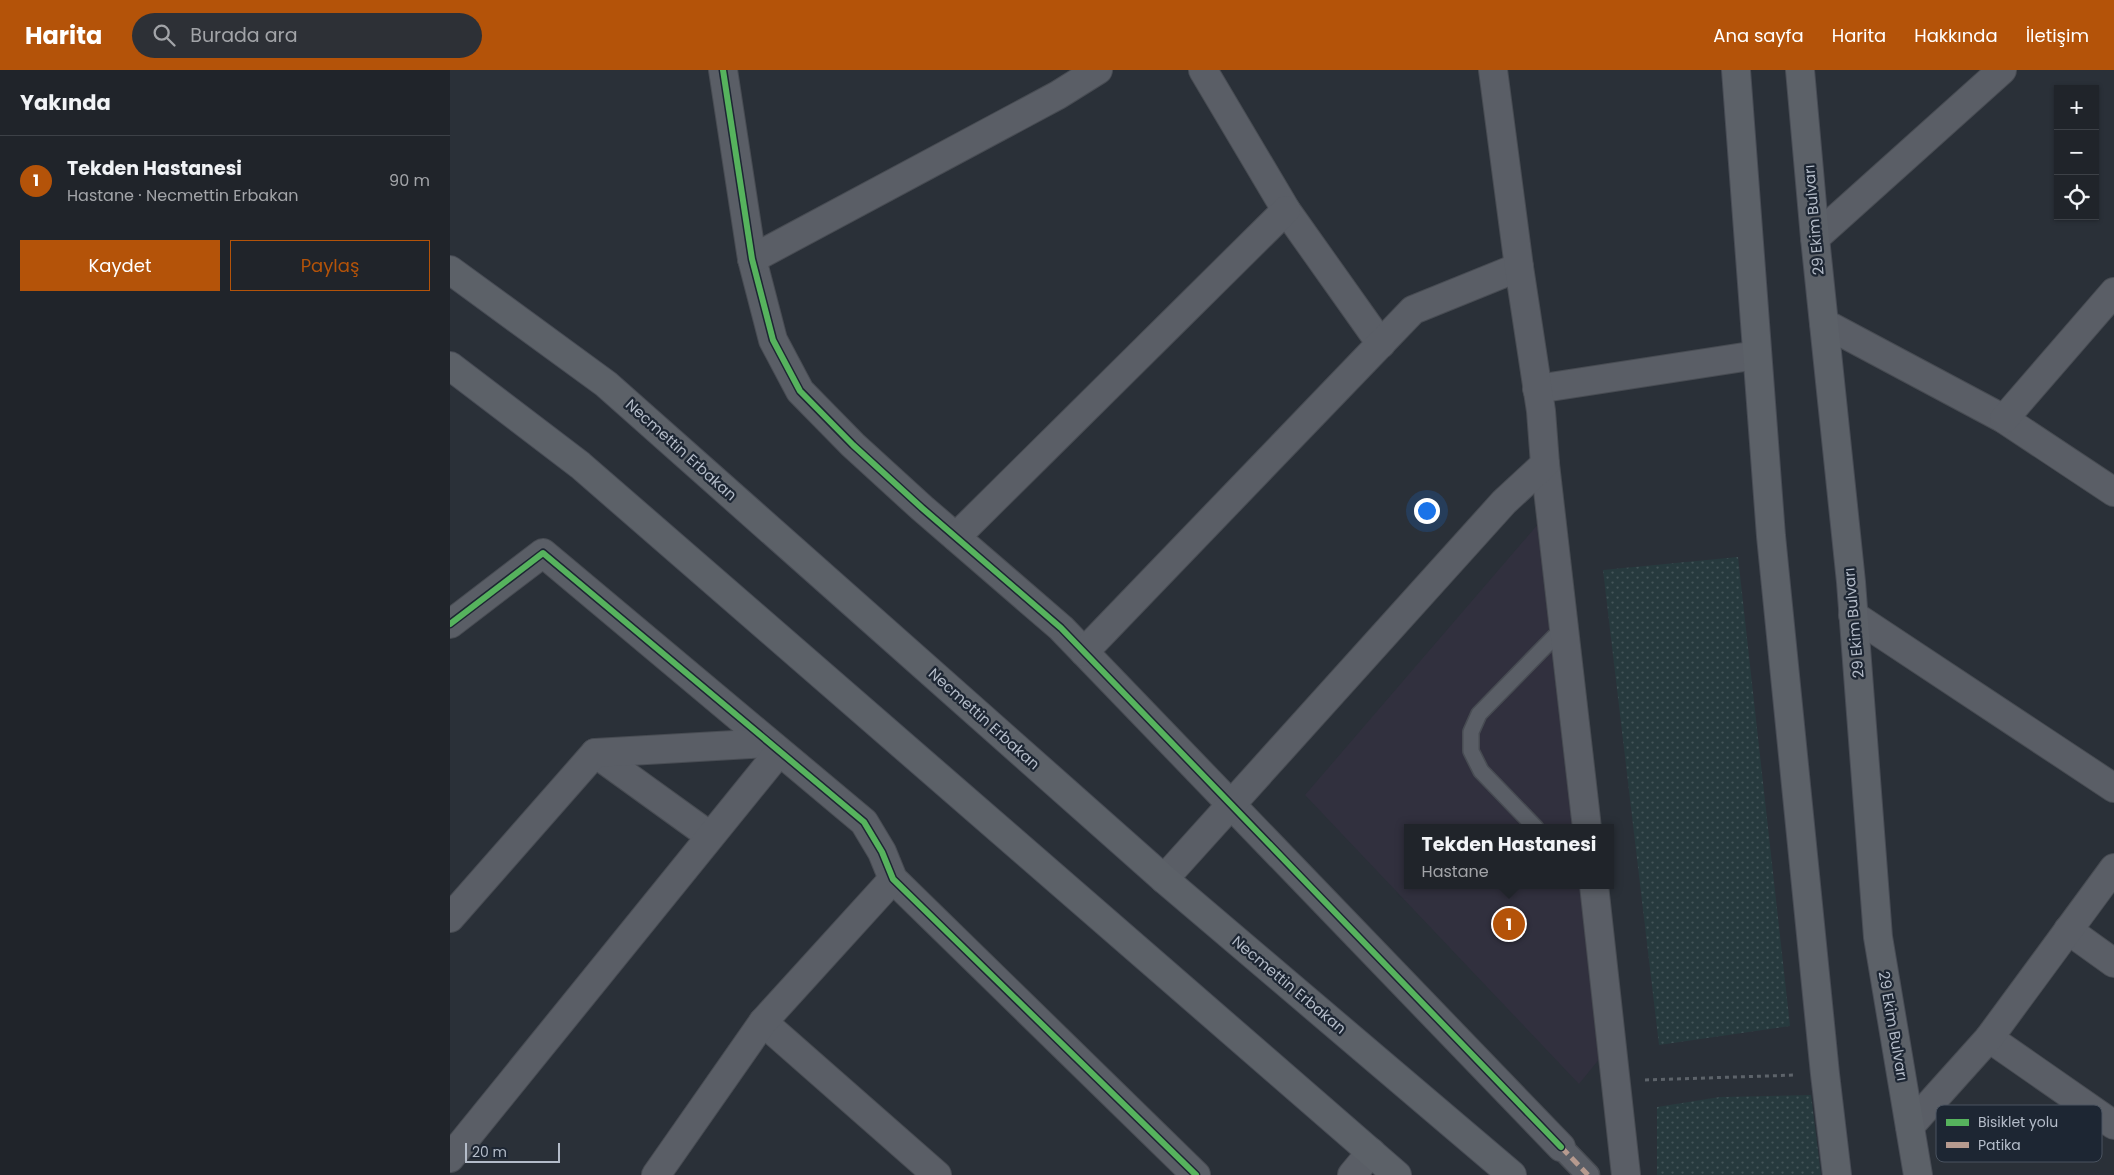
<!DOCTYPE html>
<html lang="tr">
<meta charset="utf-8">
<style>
body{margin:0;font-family:Poppins,sans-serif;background:#2d3036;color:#f1f3f6}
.controls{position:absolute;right:15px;top:15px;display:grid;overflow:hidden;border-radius:0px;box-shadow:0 1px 4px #0004}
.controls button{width:45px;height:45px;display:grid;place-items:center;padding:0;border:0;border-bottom:1px solid #3d4147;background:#20242a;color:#f1f3f6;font:25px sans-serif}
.scale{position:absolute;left:15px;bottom:12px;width:95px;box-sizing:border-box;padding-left:5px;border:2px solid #b4bcc9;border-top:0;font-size:14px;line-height:18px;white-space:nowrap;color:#b4bcc9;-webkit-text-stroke:4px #1d2633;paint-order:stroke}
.you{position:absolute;left:976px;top:440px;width:18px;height:18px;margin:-12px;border:4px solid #fff;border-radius:50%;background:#1a73e8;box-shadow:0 0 0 8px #1a73e833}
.badge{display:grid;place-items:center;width:32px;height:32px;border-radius:50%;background:#b45309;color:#fff;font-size:16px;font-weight:700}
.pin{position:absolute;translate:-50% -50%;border:2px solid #fff;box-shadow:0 1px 5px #0006}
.popup{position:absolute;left:954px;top:754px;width:210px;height:65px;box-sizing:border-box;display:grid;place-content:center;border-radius:0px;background:#20242a;filter:drop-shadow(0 1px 4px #0005);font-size:16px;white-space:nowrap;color:#a2a4a8}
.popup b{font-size:19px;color:#f1f3f6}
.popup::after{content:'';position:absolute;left:50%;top:100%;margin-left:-10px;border:10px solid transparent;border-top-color:#20242a}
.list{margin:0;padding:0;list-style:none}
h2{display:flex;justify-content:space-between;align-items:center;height:65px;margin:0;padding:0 20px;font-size:21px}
h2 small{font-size:16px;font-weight:400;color:#a2a4a8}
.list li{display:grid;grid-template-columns:32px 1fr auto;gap:15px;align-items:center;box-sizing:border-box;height:90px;padding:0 20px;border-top:1px solid #3d4147}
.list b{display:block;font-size:19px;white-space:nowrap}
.list p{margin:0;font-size:16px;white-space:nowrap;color:#a2a4a8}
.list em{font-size:16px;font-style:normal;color:#a2a4a8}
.actions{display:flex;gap:10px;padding:15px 20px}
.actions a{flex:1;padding:11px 0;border:1px solid #b45309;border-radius:0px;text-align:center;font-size:18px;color:#b45309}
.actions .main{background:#b45309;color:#fff}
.icon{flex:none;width:28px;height:28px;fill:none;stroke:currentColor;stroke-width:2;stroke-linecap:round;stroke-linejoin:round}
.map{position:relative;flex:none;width:1664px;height:1105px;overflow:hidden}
header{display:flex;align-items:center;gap:30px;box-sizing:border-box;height:70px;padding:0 25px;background:#b45309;color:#fff}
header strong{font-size:24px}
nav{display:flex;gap:28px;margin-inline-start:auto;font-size:18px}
.search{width:350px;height:45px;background:#2d3036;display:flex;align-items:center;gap:12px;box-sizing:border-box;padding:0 18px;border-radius:28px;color:#a2a4a8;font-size:19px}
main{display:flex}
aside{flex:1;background:#20242a}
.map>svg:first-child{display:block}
.medical{fill:#31303e}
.grass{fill:url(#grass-dots)}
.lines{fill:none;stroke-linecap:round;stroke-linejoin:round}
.service-casing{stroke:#484c53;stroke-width:18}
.pedestrian-casing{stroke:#484c53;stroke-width:25}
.minor-casing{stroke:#484c53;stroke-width:30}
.primary-casing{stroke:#484c55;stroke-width:30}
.path{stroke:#5d636a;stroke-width:3;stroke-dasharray:4 4;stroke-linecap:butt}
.service{stroke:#5a5e66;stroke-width:15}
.pedestrian{stroke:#5a5e66;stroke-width:22}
.minor{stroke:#5a5e66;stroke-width:28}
.primary{stroke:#5c6168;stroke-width:28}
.quiet{stroke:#b69a8f;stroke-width:5;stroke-dasharray:10 5;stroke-linecap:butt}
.cycleway-casing{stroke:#1d2633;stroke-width:9}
.cycleway{stroke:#56b35d;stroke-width:6}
.labels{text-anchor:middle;stroke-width:4.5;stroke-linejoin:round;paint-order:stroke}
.street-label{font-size:15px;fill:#b4bcc9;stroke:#1d2633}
.key{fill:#1d2633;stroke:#4a5360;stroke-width:1}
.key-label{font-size:14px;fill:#b4bcc9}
</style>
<header>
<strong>Harita</strong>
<div class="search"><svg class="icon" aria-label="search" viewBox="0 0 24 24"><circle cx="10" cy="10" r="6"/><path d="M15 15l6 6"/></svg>Burada ara</div>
<nav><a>Ana sayfa</a><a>Harita</a><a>Hakkında</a><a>İletişim</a></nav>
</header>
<main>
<aside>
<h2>Yakında<small></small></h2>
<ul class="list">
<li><span class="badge">1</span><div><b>Tekden Hastanesi</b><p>Hastane · Necmettin Erbakan</p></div><em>90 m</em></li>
</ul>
<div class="actions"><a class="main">Kaydet</a><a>Paylaş</a></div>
</aside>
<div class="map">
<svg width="1664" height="1105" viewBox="0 0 1664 1105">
<defs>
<pattern id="grass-dots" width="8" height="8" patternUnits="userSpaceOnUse" patternTransform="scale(1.25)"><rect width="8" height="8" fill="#273a3e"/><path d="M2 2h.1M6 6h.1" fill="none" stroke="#445559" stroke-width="1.8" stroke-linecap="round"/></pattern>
</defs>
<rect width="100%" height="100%" fill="#2a3038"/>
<polygon class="medical" points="1095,446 1130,758 958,758 958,815 1136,815 1155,982 1129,1014 855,725"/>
<g class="grass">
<polygon points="1288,487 1340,956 1209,975 1153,500"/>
<polygon points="1361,1025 1371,1105 1207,1105 1207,1037 1270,1027"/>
</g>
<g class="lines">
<g class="service-casing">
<polyline id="service" points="1086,758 1031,701 1021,681 1021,662 1029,644 1114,557"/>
</g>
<g class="pedestrian-casing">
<polyline id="pedestrian" points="1111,1077 1138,1105"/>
</g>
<g class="minor-casing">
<g id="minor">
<polyline points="273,0 302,189 323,270 350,321 403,375 472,438 611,558 1111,1077"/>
<polyline points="753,0 836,140 931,274"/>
<polyline points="1365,168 1552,0"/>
<polyline points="302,189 608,25 648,0"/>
<polyline points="1374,253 1554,349 1664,422"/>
<polyline points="1087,319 1307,285"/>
<polyline points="1554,349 1664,222"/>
<polyline points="1095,394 1137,758"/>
<polyline points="506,467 836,140"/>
<polyline points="1403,545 1664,718"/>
<polyline points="0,554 93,483 414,752 432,782 443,809 746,1105"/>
<polyline points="634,582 963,240 1069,197"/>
<polyline points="145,683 260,766"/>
<polyline points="714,809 1054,432 1095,394 1091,341 1069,197 1043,0"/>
<polyline points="1144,815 1176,1105"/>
<polyline points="0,848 145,683 319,673"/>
<polyline points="1618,860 1664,893"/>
<polyline points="313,952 487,1105"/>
<polyline points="1539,968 1664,1055"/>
<polyline points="1460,1056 1539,968 1664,798"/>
<polyline points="0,1088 329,682"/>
<polyline points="206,1105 313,952 443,809"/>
<polyline points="902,1105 921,1082"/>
</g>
</g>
<g class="primary-casing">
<g id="primary">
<polyline points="1286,0 1321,466 1375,1004 1387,1105"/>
<polyline points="1350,0 1365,168 1401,512 1428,867 1468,1105"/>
<polyline points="0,200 156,314 714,809 1062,1105"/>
<polyline points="0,296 130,395 947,1105"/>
</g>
</g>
<polyline class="path" points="1195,1010 1346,1005"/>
<use href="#service" class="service"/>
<use href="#pedestrian" class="pedestrian"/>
<use href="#minor" class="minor"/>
<use href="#primary" class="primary"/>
<polyline class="quiet" points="1111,1077 1138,1105"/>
<g class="cycleway-casing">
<g id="cycleway">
<polyline points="273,0 302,189 323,270 350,321 403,375 472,438 611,558 1111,1077"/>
<polyline points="0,554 93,483 414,752 432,782 443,809 746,1105"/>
</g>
</g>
<use href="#cycleway" class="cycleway"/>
</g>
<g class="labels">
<g class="street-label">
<text transform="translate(1364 150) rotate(-95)" y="5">29 Ekim Bulvarı</text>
<text transform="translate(231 380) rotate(42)" y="5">Necmettin Erbakan</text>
<text transform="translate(1404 553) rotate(-95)" y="5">29 Ekim Bulvarı</text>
<text transform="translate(534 649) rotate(42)" y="5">Necmettin Erbakan</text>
<text transform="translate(839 915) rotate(40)" y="5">Necmettin Erbakan</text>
<text transform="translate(1443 956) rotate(80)" y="5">29 Ekim Bulvarı</text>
</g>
</g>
<rect x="1486" y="1035" width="166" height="57" rx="8" class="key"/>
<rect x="1496" y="1049" width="23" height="7" fill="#56b35d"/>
<rect x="1496" y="1072" width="23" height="6" fill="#b69a8f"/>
<g class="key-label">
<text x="1528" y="1057">Bisiklet yolu</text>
<text x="1528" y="1080">Patika</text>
</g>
</svg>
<div class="controls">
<button>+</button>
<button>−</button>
<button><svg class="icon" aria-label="locate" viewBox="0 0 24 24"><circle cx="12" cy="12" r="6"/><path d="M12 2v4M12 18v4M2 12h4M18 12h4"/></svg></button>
</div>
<div class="scale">20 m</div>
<div class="you"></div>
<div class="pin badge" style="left:1059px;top:854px">1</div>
<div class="popup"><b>Tekden Hastanesi</b>Hastane</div>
</div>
</main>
